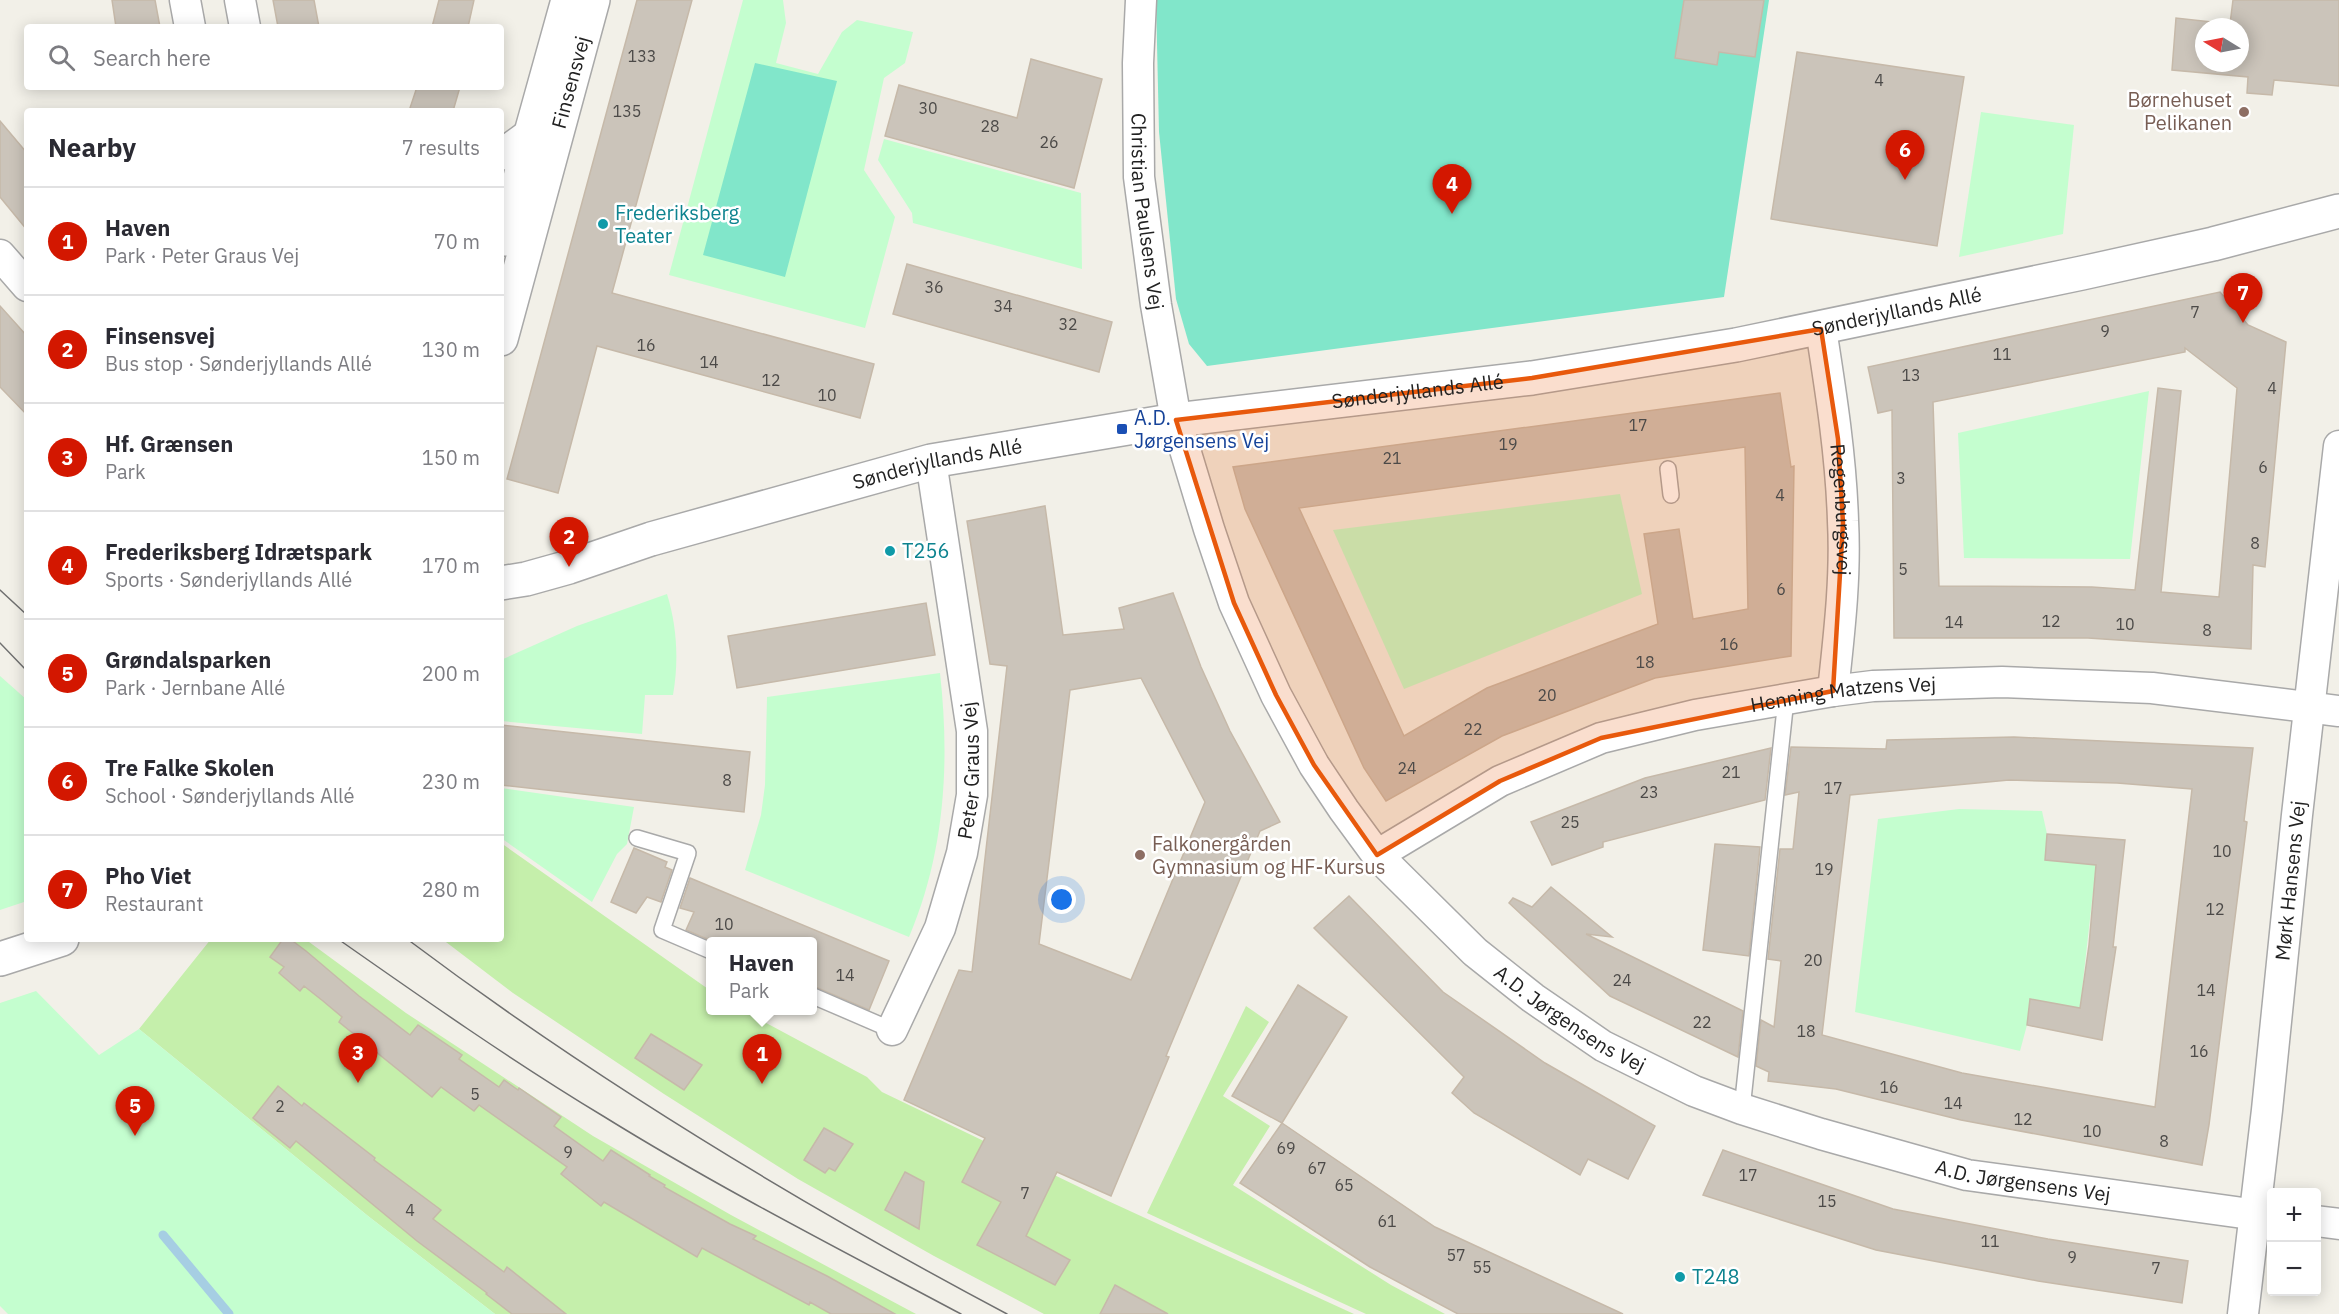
<!DOCTYPE html>
<meta charset="utf-8">
<style>
body{margin:0;font-family:"IBM Plex Sans",sans-serif;background:#f2f2f3;color:#2b2b33}
.controls{position:absolute;right:18px;bottom:18px;display:grid;overflow:hidden;border-radius:6px;box-shadow:0 3px 15px #0003}
.controls button{width:54px;height:54px;display:grid;place-items:center;padding:0;border:0;border-bottom:2px solid #e1e1e2;background:#fff;color:#2b2b33;font:30px sans-serif}
.compass{position:absolute;left:2195px;top:18px;width:54px;height:54px;border-radius:50%;background:#fff;box-shadow:0 3px 15px #0003;rotate:280deg}
.you{position:absolute;left:1062px;top:900px;width:21px;height:21px;margin:-15px;border:4px solid #fff;border-radius:50%;background:#1a73e8;box-shadow:0 0 0 9px #1a73e833}
.badge{display:grid;place-items:center;width:39px;height:39px;border-radius:50%;background:#d31700;color:#fff;font-size:20px;font-weight:700}
.pin{position:absolute;translate:-50% -50px;filter:drop-shadow(0 2px 3px #0008)}
.pin::after{content:'';position:absolute;top:32px;width:21px;height:18px;background:inherit;clip-path:polygon(0 0,100% 0,50% 100%)}
.popup{position:absolute;left:706px;top:937px;width:111px;height:78px;box-sizing:border-box;display:grid;place-content:center;border-radius:6px;background:#fff;filter:drop-shadow(0 2px 4px #0005);font-size:20px;white-space:nowrap;color:#7c7c81}
.popup b{font-size:22px;color:#2b2b33}
.popup::after{content:'';position:absolute;left:50%;top:100%;margin-left:-12px;border:12px solid transparent;border-top-color:#fff}
.list{margin:0;padding:0;list-style:none}
h2{display:flex;justify-content:space-between;align-items:center;height:78px;margin:0;padding:0 24px;font-size:26px}
h2 small{font-size:20px;font-weight:400;color:#7c7c81}
.list li{display:grid;grid-template-columns:39px 1fr auto;gap:18px;align-items:center;box-sizing:border-box;height:108px;padding:0 24px;border-top:2px solid #e1e1e2}
.list b{display:block;font-size:22px;white-space:nowrap}
.list p{margin:0;font-size:20px;white-space:nowrap;color:#7c7c81}
.list em{font-size:20px;font-style:normal;color:#7c7c81}
.icon{flex:none;width:33px;height:33px;fill:none;stroke:currentColor;stroke-width:2;stroke-linecap:round;stroke-linejoin:round}
.map{position:relative;flex:none;width:2339px;height:1314px;overflow:hidden}
.search{position:absolute;background:#fff;box-shadow:0 3px 15px #0003;left:24px;top:24px;width:480px;height:66px;display:flex;align-items:center;gap:15px;box-sizing:border-box;padding:0 21px;border-radius:6px;color:#7c7c81;font-size:22px}
.panel{position:absolute;background:#fff;box-shadow:0 3px 15px #0003;left:24px;top:108px;width:480px;height:834px;border-radius:6px}
.map>svg:first-child{display:block}
.grass{fill:#c5efab}
.park{fill:#c4fecf}
.pitch{fill:#81e6ca}
.lines{fill:none;stroke-linecap:round;stroke-linejoin:round}
.stream{stroke:#a6cee3;stroke-width:9}
.building{fill:#cbc4ba;stroke:#c6b9a9;stroke-width:1.5;fill-rule:evenodd}
.service-casing{stroke:#a9a9a9;stroke-width:18}
.minor-casing{stroke:#a9a9a9;stroke-width:33}
.tertiary-casing{stroke:#a9a9a9;stroke-width:36}
.service{stroke:#fff;stroke-width:15}
.minor{stroke:#fff;stroke-width:30}
.tertiary{stroke:#fff;stroke-width:33}
.tram{stroke:#707070;stroke-width:1.5}
.marked{fill:#e8590c;fill-opacity:0.2;stroke:#e8590c;stroke-width:4.5;stroke-linejoin:round}
.education-dot{fill:#8d6e63;stroke:#fff;stroke-width:2}
.culture-dot{fill:#0f9aa8;stroke:#fff;stroke-width:2}
.transit-dot{fill:#1a4fb4;stroke:#fff;stroke-width:2}
.labels{text-anchor:middle;stroke-width:5;stroke-linejoin:round;paint-order:stroke}
.number-label{font-size:16px;fill:#4c4a48}
.street-label{font-size:20px;fill:#222;stroke:#fff}
.education-label{font-size:20px;fill:#785e54;stroke:#fff;text-anchor:end}
.culture-label{font-size:20px;fill:#0d838f;stroke:#fff;text-anchor:start}
.transit-label{font-size:20px;fill:#164399;stroke:#fff;text-anchor:start}
</style>
<div class="map">
<svg width="2339" height="1314" viewBox="0 0 2339 1314">
<rect width="100%" height="100%" fill="#f2f0e8"/>
<g class="grass">
<polygon points="501,843 711,991 711,1010 744,1011 867,1077 882,1092 1106,1200 1354,1314 1044,1314 934,1256 798,1179 664,1094 513,993 442,939 501,939"/>
<polygon points="211,939 305,939 406,1013 593,1136 731,1215 916,1314 495,1314 368,1216 139,1029"/>
<polygon points="1246,1006 1269,1022 1223,1096 1270,1126 1233,1185 1391,1285 1445,1314 1366,1314 1147,1213"/>
</g>
<g class="park">
<polygon points="743,0 783,0 786,23 776,63 818,74 842,32 857,20 913,32 905,63 884,78 864,170 895,217 865,328 669,275"/>
<polygon points="1981,112 2074,125 2063,234 1959,257"/>
<polygon points="884,139 1081,193 1082,269 913,223 912,213 878,160"/>
<polygon points="2149,391 2130,559 1964,558 1958,433"/>
<polygon points="1620,494 1642,594 1404,689 1333,530"/>
<path d="M667,594C677,626 679,661 673,695H645L642,734L501,721V660L577,626Z"/>
<path d="M940,673C950,762 945,853 909,937L745,870L761,815L765,785L767,697Z"/>
<polygon points="0,676 27,700 27,901 0,910"/>
<polygon points="501,788 634,807 627,844 617,854 592,902 501,838"/>
<polygon points="1959,809 2042,811 2047,834 2045,860 2096,865 2080,1008 2027,1025 2020,1051 1855,1012 1878,819"/>
<polygon points="36,991 99,1055 139,1029 368,1216 495,1314 8,1314 0,1306 0,1003"/>
</g>
<g class="pitch">
<polygon points="1156,0 1769,0 1724,297 1207,366 1189,344 1176,299 1159,132"/>
<polygon points="755,63 837,81 785,277 703,255"/>
</g>
<g class="lines">
<polyline class="stream" points="163,1235 229,1314"/>
</g>
<g class="building">
<polygon points="112,0 155,0 160,27 116,27"/>
<polygon points="273,0 314,0 319,27 278,27"/>
<polygon points="439,0 474,0 468,27 432,27"/>
<polygon points="637,0 692,0 612,293 874,364 860,418 597,346 558,493 507,479"/>
<polygon points="1684,0 1764,0 1755,57 1719,52 1717,65 1675,58"/>
<path d="M2233,0H2339V86L2274,80L2272,95L2247,93L2248,77L2172,70L2176,18L2230,24ZM2204,27H2240V63H2204Z"/>
<polygon points="1797,52 1964,77 1937,246 1771,219"/>
<polygon points="1031,59 1102,79 1074,188 885,136 899,85 1017,118"/>
<polygon points="417,87 460,87 453,111 409,111"/>
<polygon points="0,121 27,153 27,230 0,197"/>
<polygon points="907,264 1112,322 1099,372 893,314"/>
<path d="M2220,292L2248,325L2286,342L2265,567L2253,565L2251,649L2088,638H1894L1892,410L1878,413L1868,367ZM2185,348L2237,388L2219,597L2161,592L2181,391L2158,388L2135,590L2092,587L1939,586L1933,402L2185,352Z"/>
<polygon points="0,306 27,336 27,415 0,387"/>
<path d="M1780,393L1791,467L1794,466L1791,656L1655,678L1502,736L1386,801L1364,768L1245,509L1233,467ZM1745,447L1748,609L1693,619L1679,529L1644,534L1658,624L1487,688L1404,736L1299,508Z"/>
<path d="M1045,506L1063,635L1124,629L1119,608L1173,593L1201,667L1230,731L1280,822L1260,831L1166,1056L1169,1057L1111,1196L1057,1172L1026,1236L1070,1260L1055,1285L977,1245L1001,1202L962,1182L985,1138L904,1100L959,970L972,972L1007,666L990,664L967,521ZM1141,678L1205,802L1131,980L1039,944L1070,690Z"/>
<polygon points="926,603 935,655 737,688 728,636"/>
<polygon points="501,725 750,752 744,812 501,785"/>
<path d="M2014,737L2253,748L2244,821L2247,822L2209,1125L2202,1165L1961,1120L1836,1089L1768,1081L1769,1072L1756,1066L1761,1020L1774,1027L1781,961L1768,959L1780,849H1793L1799,792L1785,795L1791,747L1886,749L1887,740ZM2009,780L2117,783L2192,789L2155,1107L1962,1073L1822,1035L1850,795Z"/>
<polygon points="1771,748 1765,800 1603,842 1603,847 1552,865 1531,822 1645,778"/>
<polygon points="2047,834 2125,840 2113,947 2116,947 2102,1040 2027,1025 2030,999 2080,1008 2089,945 2096,865 2045,860"/>
<polygon points="1715,844 1760,847 1749,956 1703,950"/>
<polygon points="634,848 667,862 665,867 672,870 661,902 647,897 636,913 611,902"/>
<polygon points="690,878 889,961 869,1010 813,986 813,942 714,942 686,930 694,912 680,908"/>
<polygon points="1551,887 1612,937 1586,934 1743,1011 1738,1057 1610,996 1509,903 1513,898 1532,907"/>
<polygon points="1349,896 1443,992 1545,1063 1655,1126 1628,1179 1588,1159 1580,1175 1474,1113 1452,1093 1464,1077 1314,928"/>
<polygon points="283,939 290,939 306,951 359,996 410,1035 418,1025 462,1055 459,1059 499,1087 504,1080 518,1090 519,1088 561,1117 554,1126 603,1161 611,1150 650,1175 649,1176 665,1185 664,1187 730,1224 756,1236 753,1239 827,1276 895,1314 831,1314 810,1302 809,1305 702,1248 697,1257 604,1202 601,1206 561,1174 567,1167 479,1105 474,1111 441,1087 432,1097 339,1022 342,1017 323,1001 304,986 300,991 279,973 284,967 270,957"/>
<polygon points="1298,985 1347,1017 1282,1123 1232,1096"/>
<polygon points="651,1034 702,1065 684,1090 635,1058"/>
<polygon points="278,1086 302,1106 304,1103 375,1158 374,1160 441,1210 433,1219 504,1272 507,1267 566,1314 512,1314 486,1294 487,1293 417,1241 296,1141 290,1148 253,1118"/>
<polygon points="1282,1123 1435,1227 1623,1314 1458,1314 1370,1267 1240,1183"/>
<polygon points="824,1128 853,1144 835,1171 829,1168 825,1173 804,1160"/>
<polygon points="1723,1150 1893,1209 2048,1239 2188,1261 2182,1303 2038,1281 1876,1250 1703,1195"/>
<polygon points="905,1172 924,1182 919,1229 885,1210"/>
<polygon points="1115,1285 1168,1314 1100,1314"/>
</g>
<g class="lines">
<g class="service-casing">
<g id="service">
<polyline points="1668,469 1671,495"/>
<polyline points="637,838 688,853 662,930 711,951"/>
<polyline points="813,996 892,1030"/>
<polyline points="1742,1109 1786,699"/>
</g>
</g>
<g class="minor-casing">
<g id="minor">
<polyline points="185,0 190,27"/>
<polyline points="240,0 245,27"/>
<path id="s1" d="M1141,0L1138,63L1139,177L1156,305L1176,420L1209,529L1234,603L1276,695L1314,765L1344,810L1377,855L1475,952L1533,998L1603,1046L1694,1091L1742,1109L1821,1134L1967,1175L2272,1217"/>
<polyline points="501,155 531,133"/>
<polyline points="0,255 27,286"/>
<path id="s2" d="M1821,329C1831,393 1841,456 1843,521C1846,577 1839,635 1833,691"/>
<path id="s3" d="M1377,855L1500,781L1601,738L1695,715L1833,691L1873,686L2002,682L2152,688L2339,711"/>
<path id="s4" d="M892,1030L940,928L962,853L972,795V731L931,461"/>
<polyline points="2316,1221 2339,1224"/>
<path id="s5" d="M2243,1314L2267,1110L2297,815L2339,446"/>
</g>
</g>
<g class="tertiary-casing">
<g id="tertiary">
<polyline points="505,239 531,133 568,0"/>
<path id="s6" d="M501,339L593,0"/>
<path id="s7" d="M501,583L526,579L569,567L651,539L931,461L1176,420L1532,378L1736,345L2082,273L2213,244L2339,211"/>
<polyline points="0,959 62,939"/>
</g>
</g>
<use href="#service" class="service"/>
<use href="#minor" class="minor"/>
<use href="#tertiary" class="tertiary"/>
<g class="tram">
<polyline points="0,590 27,615"/>
<polyline points="0,643 27,671"/>
<path d="M338,939C425,1000 512,1061 603,1116C719,1188 841,1250 961,1314"/>
<path d="M407,939C596,1081 798,1203 1007,1314"/>
</g>
</g>
<path class="marked" d="M1821,329L1838,439L1843,523L1833,691L1601,738L1500,781L1377,855L1314,765L1276,695L1234,603L1176,420L1532,378Z"/>
<g class="education-dot">
<circle cx="2244" cy="112" r="6"/>
<circle cx="1140" cy="855" r="6"/>
</g>
<g class="culture-dot">
<circle cx="603" cy="224" r="6"/>
<circle cx="890" cy="551" r="6"/>
<circle cx="1680" cy="1277" r="6"/>
</g>
<rect class="transit-dot" x="1116" y="423" width="12" height="12" rx="3"/>
<g class="labels">
<g class="number-label">
<text x="642" y="62">133</text>
<text x="1879" y="86">4</text>
<text x="928" y="114">30</text>
<text x="627" y="117">135</text>
<text x="990" y="132">28</text>
<text x="1049" y="148">26</text>
<text x="934" y="293">36</text>
<text x="1003" y="312">34</text>
<text x="2195" y="318">7</text>
<text x="1068" y="330">32</text>
<text x="2105" y="337">9</text>
<text x="646" y="351">16</text>
<text x="2002" y="360">11</text>
<text x="709" y="368">14</text>
<text x="1911" y="381">13</text>
<text x="771" y="386">12</text>
<text x="2272" y="394">4</text>
<text x="827" y="401">10</text>
<text x="1638" y="431">17</text>
<text x="1508" y="450">19</text>
<text x="1392" y="464">21</text>
<text x="2263" y="473">6</text>
<text x="1901" y="484">3</text>
<text x="1780" y="501">4</text>
<text x="2255" y="549">8</text>
<text x="1903" y="575">5</text>
<text x="1781" y="595">6</text>
<text x="2051" y="627">12</text>
<text x="1954" y="628">14</text>
<text x="2125" y="630">10</text>
<text x="2207" y="636">8</text>
<text x="1729" y="650">16</text>
<text x="1645" y="668">18</text>
<text x="1547" y="701">20</text>
<text x="1473" y="735">22</text>
<text x="1407" y="774">24</text>
<text x="1731" y="778">21</text>
<text x="727" y="786">8</text>
<text x="1833" y="794">17</text>
<text x="1649" y="798">23</text>
<text x="1570" y="828">25</text>
<text x="2222" y="857">10</text>
<text x="1824" y="875">19</text>
<text x="2215" y="915">12</text>
<text x="724" y="930">10</text>
<text x="1813" y="966">20</text>
<text x="845" y="981">14</text>
<text x="1622" y="986">24</text>
<text x="2206" y="996">14</text>
<text x="1702" y="1028">22</text>
<text x="1806" y="1037">18</text>
<text x="2199" y="1057">16</text>
<text x="1889" y="1093">16</text>
<text x="475" y="1100">5</text>
<text x="1953" y="1109">14</text>
<text x="280" y="1112">2</text>
<text x="2023" y="1125">12</text>
<text x="2092" y="1137">10</text>
<text x="2164" y="1147">8</text>
<text x="1286" y="1154">69</text>
<text x="568" y="1158">9</text>
<text x="1317" y="1174">67</text>
<text x="1748" y="1181">17</text>
<text x="1344" y="1191">65</text>
<text x="1025" y="1199">7</text>
<text x="1827" y="1207">15</text>
<text x="410" y="1216">4</text>
<text x="1387" y="1227">61</text>
<text x="1990" y="1247">11</text>
<text x="1456" y="1261">57</text>
<text x="2072" y="1263">9</text>
<text x="1482" y="1273">55</text>
<text x="2156" y="1274">7</text>
</g>
<g class="street-label">
<text dy="7" stroke="none"><textPath href="#s6" startOffset="266">Finsensvej</textPath></text>
<text dy="7" stroke="none"><textPath href="#s1" startOffset="212">Christian Paulsens Vej</textPath></text>
<text dy="7" stroke="none"><textPath href="#s7" startOffset="1425">Sønderjyllands Allé</textPath></text>
<text dy="7" stroke="none"><textPath href="#s7" startOffset="939">Sønderjyllands Allé</textPath></text>
<text dy="7" stroke="none"><textPath href="#s7" startOffset="453">Sønderjyllands Allé</textPath></text>
<text dy="7" stroke="none"><textPath href="#s2" startOffset="182">Regenburgsvej</textPath></text>
<text dy="7" stroke="none"><textPath href="#s3" startOffset="500">Henning Matzens Vej</textPath></text>
<text dy="7" stroke="none"><textPath href="#s4" startOffset="274">Peter Graus Vej</textPath></text>
<text dy="7" stroke="none"><textPath href="#s5" startOffset="436">Mørk Hansens Vej</textPath></text>
<text dy="7" stroke="none"><textPath href="#s1" startOffset="1160">A.D. Jørgensens Vej</textPath></text>
<text dy="7" stroke="none"><textPath href="#s1" startOffset="1646">A.D. Jørgensens Vej</textPath></text>
</g>
<g class="education-label">
<text x="2232" y="107">Børnehuset<tspan x="2232" dy="23">Pelikanen</tspan></text>
<text x="1152" y="851" text-anchor="start">Falkonergården<tspan x="1152" dy="23">Gymnasium og HF-Kursus</tspan></text>
</g>
<g class="culture-label">
<text x="615" y="220">Frederiksberg<tspan x="615" dy="23">Teater</tspan></text>
<text x="902" y="558">T256</text>
<text x="1692" y="1284">T248</text>
</g>
<g class="transit-label">
<text x="1134" y="425">A.D.<tspan x="1134" dy="23">Jørgensens Vej</tspan></text>
</g>
</g>
</svg>
<div class="controls">
<button>+</button>
<button>−</button>
</div>
<svg class="compass" viewBox="-18 -18 36 36"><path d="M0-13l5 13h-10z" fill="#e53935"/><path d="M0 13l5-13h-10z" fill="#7c7c81"/></svg>
<div class="you"></div>
<div class="pin badge" style="left:762px;top:1084px">1</div>
<div class="popup"><b>Haven</b>Park</div>
<div class="pin badge" style="left:569px;top:567px">2</div>
<div class="pin badge" style="left:358px;top:1083px">3</div>
<div class="pin badge" style="left:1452px;top:214px">4</div>
<div class="pin badge" style="left:135px;top:1136px">5</div>
<div class="pin badge" style="left:1905px;top:180px">6</div>
<div class="pin badge" style="left:2243px;top:323px">7</div>
<div class="search"><svg class="icon" aria-label="search" viewBox="0 0 24 24"><circle cx="10" cy="10" r="6"/><path d="M15 15l6 6"/></svg>Search here</div>
<section class="panel">
<h2>Nearby<small>7 results</small></h2>
<ul class="list">
<li><span class="badge">1</span><div><b>Haven</b><p>Park · Peter Graus Vej</p></div><em>70 m</em></li>
<li><span class="badge">2</span><div><b>Finsensvej</b><p>Bus stop · Sønderjyllands Allé</p></div><em>130 m</em></li>
<li><span class="badge">3</span><div><b>Hf. Grænsen</b><p>Park</p></div><em>150 m</em></li>
<li><span class="badge">4</span><div><b>Frederiksberg Idrætspark</b><p>Sports · Sønderjyllands Allé</p></div><em>170 m</em></li>
<li><span class="badge">5</span><div><b>Grøndalsparken</b><p>Park · Jernbane Allé</p></div><em>200 m</em></li>
<li><span class="badge">6</span><div><b>Tre Falke Skolen</b><p>School · Sønderjyllands Allé</p></div><em>230 m</em></li>
<li><span class="badge">7</span><div><b>Pho Viet</b><p>Restaurant</p></div><em>280 m</em></li>
</ul>
</section>
</div>
